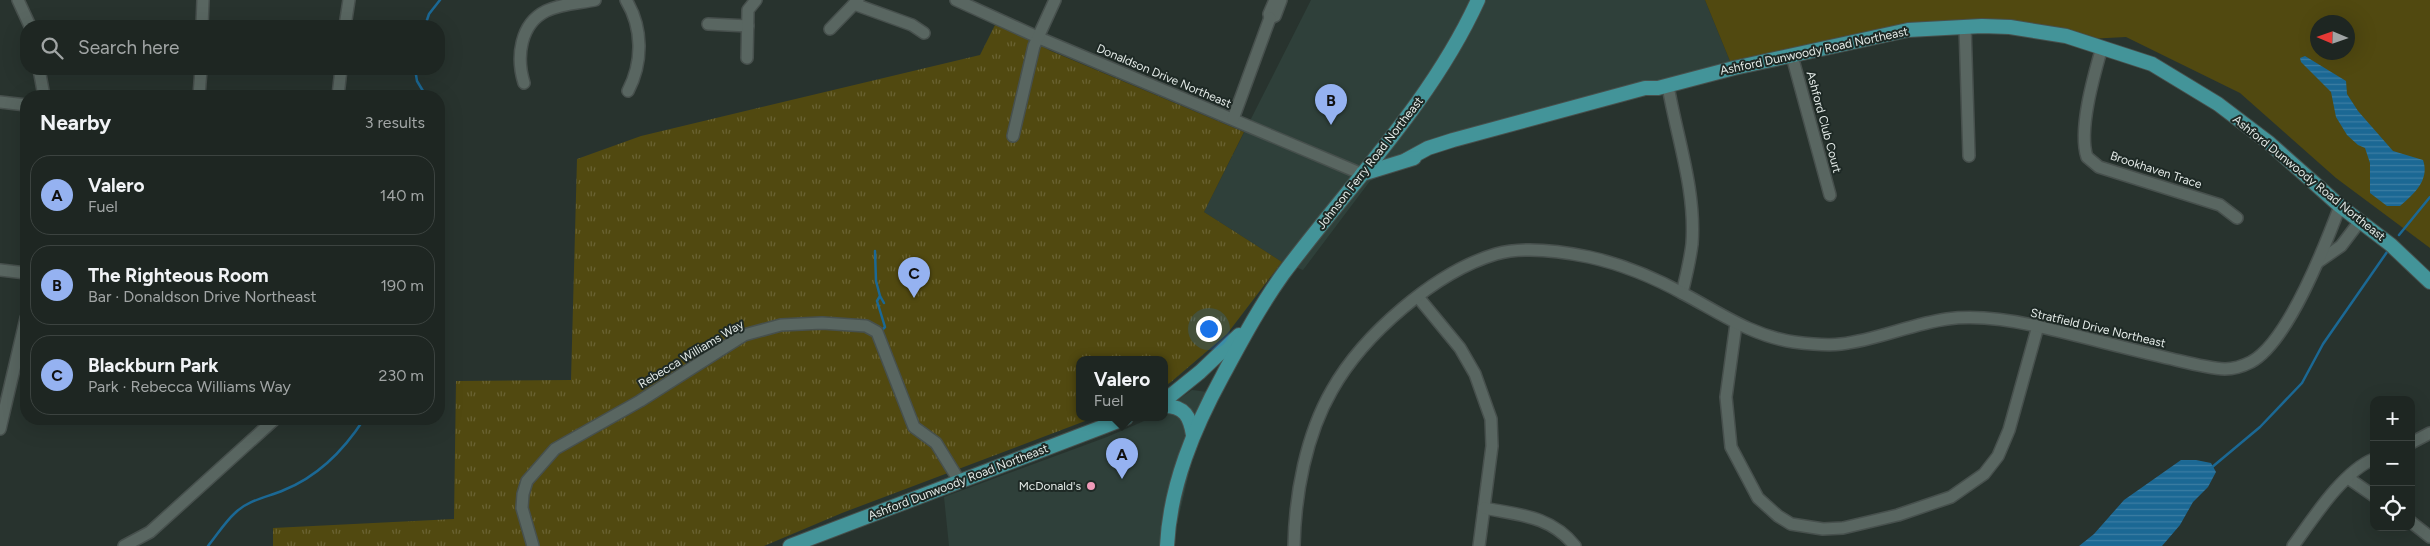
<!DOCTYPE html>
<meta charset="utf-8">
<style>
body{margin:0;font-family:Figtree,sans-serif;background:#2b322f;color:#f1f3f6}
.controls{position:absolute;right:15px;bottom:15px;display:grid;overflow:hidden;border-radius:10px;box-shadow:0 5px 20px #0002}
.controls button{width:45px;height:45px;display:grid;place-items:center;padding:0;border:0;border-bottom:1px solid #3c4340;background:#1e2622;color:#f1f3f6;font:25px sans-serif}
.compass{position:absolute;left:2310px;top:15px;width:45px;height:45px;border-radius:50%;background:#1e2622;box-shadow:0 5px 20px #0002;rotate:272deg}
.you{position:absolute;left:1208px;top:328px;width:18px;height:18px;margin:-12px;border:4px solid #fff;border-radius:50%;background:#1a73e8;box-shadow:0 0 0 8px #1a73e833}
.badge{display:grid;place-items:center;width:32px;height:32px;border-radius:50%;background:#95b2f1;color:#111;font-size:16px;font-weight:700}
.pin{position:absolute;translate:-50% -41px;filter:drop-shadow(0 1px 2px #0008)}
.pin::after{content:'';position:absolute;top:26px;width:18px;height:15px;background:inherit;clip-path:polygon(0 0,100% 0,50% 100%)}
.popup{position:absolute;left:1076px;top:356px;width:92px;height:65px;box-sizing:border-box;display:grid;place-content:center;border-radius:10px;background:#1e2622;filter:drop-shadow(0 1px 4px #0005);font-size:16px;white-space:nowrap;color:#a1a5a5}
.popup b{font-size:19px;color:#f1f3f6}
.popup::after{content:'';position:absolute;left:50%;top:100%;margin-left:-10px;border:10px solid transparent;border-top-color:#1e2622}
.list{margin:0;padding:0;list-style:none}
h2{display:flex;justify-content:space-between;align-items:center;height:65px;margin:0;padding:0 20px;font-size:21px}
h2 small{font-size:16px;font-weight:400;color:#a1a5a5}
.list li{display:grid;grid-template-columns:32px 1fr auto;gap:15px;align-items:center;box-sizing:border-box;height:80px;margin:0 10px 10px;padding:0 10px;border:1px solid #3c4340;border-radius:20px}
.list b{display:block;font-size:19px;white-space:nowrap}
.list p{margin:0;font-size:16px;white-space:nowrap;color:#a1a5a5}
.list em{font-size:16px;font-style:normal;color:#a1a5a5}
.icon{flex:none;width:28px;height:28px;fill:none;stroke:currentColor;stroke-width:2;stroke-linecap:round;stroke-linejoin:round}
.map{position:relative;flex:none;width:2430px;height:546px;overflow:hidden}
.search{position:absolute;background:#1e2622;box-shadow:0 5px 20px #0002;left:20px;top:20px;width:425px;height:55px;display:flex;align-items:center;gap:12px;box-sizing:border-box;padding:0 18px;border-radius:20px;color:#a1a5a5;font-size:19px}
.panel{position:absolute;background:#1e2622;box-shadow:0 5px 20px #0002;left:20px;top:90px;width:425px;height:335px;border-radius:20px}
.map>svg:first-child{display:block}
.built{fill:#2f403a}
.green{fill:#514910;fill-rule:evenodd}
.park{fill:url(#park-tufts)}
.water{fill:url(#water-rules)}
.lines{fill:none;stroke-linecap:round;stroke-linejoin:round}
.stream{stroke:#1b6894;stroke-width:2.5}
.minor-casing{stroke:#47504d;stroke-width:14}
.major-casing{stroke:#47504d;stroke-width:16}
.minor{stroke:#596661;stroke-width:11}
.major{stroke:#439499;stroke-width:14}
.poi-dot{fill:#ef9ab8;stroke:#1e2925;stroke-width:2}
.labels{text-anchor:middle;stroke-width:4;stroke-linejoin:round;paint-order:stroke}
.street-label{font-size:12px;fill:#e4ebe8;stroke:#1e2925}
.poi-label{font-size:12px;fill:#e4ebe8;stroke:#1e2925;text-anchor:end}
</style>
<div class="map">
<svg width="2430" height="546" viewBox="0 0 2430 546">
<defs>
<pattern id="park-tufts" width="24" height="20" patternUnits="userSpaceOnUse" patternTransform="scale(1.25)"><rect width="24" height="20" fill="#514910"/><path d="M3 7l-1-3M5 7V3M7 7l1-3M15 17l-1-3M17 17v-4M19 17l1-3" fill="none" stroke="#6a6333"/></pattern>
<pattern id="water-rules" width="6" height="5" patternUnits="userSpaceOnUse" patternTransform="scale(1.25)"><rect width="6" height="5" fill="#1b6894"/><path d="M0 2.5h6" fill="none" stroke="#3c7ea3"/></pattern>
</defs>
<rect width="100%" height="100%" fill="#28332e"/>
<g class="built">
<polygon points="1311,0 1705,0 1732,66 1456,141 1370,181 1303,270 1282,262 1204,212"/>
<polygon points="1192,390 1215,393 1199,430 1172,546 949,546 944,497 1107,437 1151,418 1164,418 1165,409"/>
</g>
<path class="green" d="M1705,0H2430V248L2336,178L2240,93L2126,37L2088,39L1981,24L1732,66ZM2318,22H2348V52H2318Z"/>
<polygon class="park" points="996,23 1051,51 1244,132 1204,212 1282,262 1227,334 1171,382 1165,386 1164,360 1080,360 1080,418 1093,418 842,513 764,546 273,546 273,528 454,519 456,381 571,380 577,159 641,136 980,55"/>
<g class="water">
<path d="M2305,56L2346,81L2347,94L2358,111L2393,151L2423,160C2430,180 2414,194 2400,206H2387L2370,193V163L2365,148L2358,145L2347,135L2336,117L2331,92L2301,62L2300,58Z"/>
<polygon points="2181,460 2196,460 2211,463 2216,472 2208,487 2193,502 2180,525 2162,546 2079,546 2094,534 2124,500"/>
</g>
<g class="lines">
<g class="stream">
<polyline points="425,26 429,14 440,0"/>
<polyline points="415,69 417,81 426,96"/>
<polyline points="2399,235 2430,197"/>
<polyline points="875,251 876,281 880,296 877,301 885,327 883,329"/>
<polyline points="880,296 884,303"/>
<polyline points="2211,468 2260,427 2302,383 2323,344 2387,252"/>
<path d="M208,546C217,535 225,522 235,513C248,500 268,497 284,490C319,476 344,450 364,419"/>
</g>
<g class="minor-casing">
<g id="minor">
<polyline points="18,0 30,26"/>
<path d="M626,0C643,28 643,62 628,91"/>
<polyline points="956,0 1044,40 1362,174"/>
<polyline points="1275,0 1269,14 1270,18 1275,16 1281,0"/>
<polyline points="854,4 912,25 924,33"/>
<polyline points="708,24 748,26"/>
<polyline points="202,26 203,0"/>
<polyline points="345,26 349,0"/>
<polyline points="1965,26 1969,156"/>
<polyline points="830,29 858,0"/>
<path d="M2102,47C2094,75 2078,130 2087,157L2099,167L2220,205L2237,218"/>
<polyline points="1792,56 1830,195"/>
<polyline points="747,58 748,10 756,0"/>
<polyline points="39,69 44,96"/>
<path d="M524,83C516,57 520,24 546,11C560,4 580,3 595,0"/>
<path d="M1668,86C1677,138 1696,190 1692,244C1690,260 1686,277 1682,293"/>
<polyline points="199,96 201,69"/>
<polyline points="338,96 341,69"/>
<polyline points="0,102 26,105"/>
<polyline points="1233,119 1270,18"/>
<polyline points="1013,136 1034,46 1055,0"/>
<polyline points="2318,262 2341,246 2360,221"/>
<polyline points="0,270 26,273"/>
<polyline points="1418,297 1460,348 1475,374 1491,419 1492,446 1479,546"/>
<polyline points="1736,324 1726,397 1731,447 1758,498 1778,516 1791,524 1823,529 1843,528 1898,515 1951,497 1984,474 1998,456 2009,430 2038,326"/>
<polyline points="0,429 26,318"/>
<polyline points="2411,443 2430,433"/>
<polyline points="2348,478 2374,496"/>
<path d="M1484,508C1520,515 1551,516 1575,546"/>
<polyline points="2411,522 2430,537"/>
<polyline points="124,546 150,532 275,419"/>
<polyline points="533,546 522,508 523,494 527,481 555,449 640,401 744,335 781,325 822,323 866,326 877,332 914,427 936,443 960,482"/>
<path d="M1294,546C1295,494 1306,435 1332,390C1363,335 1435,272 1496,254C1525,246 1560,251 1589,257C1621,264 1655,278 1684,294C1720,313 1752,336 1794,342C1810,344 1826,346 1841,344C1877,340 1911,324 1947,319C1977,315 2011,320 2041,327C2084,337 2128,349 2172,359C2189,363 2208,368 2225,369C2234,369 2243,366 2251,362C2288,342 2325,246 2340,206"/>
<path d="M2293,546C2312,520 2343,471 2374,459"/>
</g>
</g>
<g class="major-casing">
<g id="major">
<polyline points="1406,160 1428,148 1453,140 1645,88 1658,88 1734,68 1908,30 1982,26 2010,27 2066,36 2152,64 2218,104 2268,142 2340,206 2391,245 2430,282"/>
<polyline points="1362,174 1414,158"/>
<polyline points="1164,401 1200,372 1239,335"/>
<path d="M1164,406C1185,406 1190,417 1193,435"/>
<polyline points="790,546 1126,418"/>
<path d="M1167,546C1170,485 1194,428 1223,375C1242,340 1260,306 1283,274C1350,184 1431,103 1478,0"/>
</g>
</g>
<use href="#minor" class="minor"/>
<use href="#major" class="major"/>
</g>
<circle class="poi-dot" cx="1091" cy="486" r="5"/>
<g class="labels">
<g class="street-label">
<text transform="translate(1814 51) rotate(-12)" y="4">Ashford Dunwoody Road Northeast</text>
<text transform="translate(1164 76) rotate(23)" y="4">Donaldson Drive Northeast</text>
<text transform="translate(1824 122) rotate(75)" y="4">Ashford Club Court</text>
<text transform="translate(1370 163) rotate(-52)" y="4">Johnson Ferry Road Northeast</text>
<text transform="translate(2156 170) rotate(18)" y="4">Brookhaven Trace</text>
<text transform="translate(2309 178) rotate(39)" y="4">Ashford Dunwoody Road Northeast</text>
<text transform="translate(2098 328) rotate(13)" y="4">Stratfield Drive Northeast</text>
<text transform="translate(691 354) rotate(-31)" y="4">Rebecca Williams Way</text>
<text transform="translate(958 482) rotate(-21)" y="4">Ashford Dunwoody Road Northeast</text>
</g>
<g class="poi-label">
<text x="1081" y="490">McDonald's</text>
</g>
</g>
</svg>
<div class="controls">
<button>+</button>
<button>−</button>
<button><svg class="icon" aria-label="locate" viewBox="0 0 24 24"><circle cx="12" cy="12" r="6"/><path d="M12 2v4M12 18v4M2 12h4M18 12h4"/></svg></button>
</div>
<svg class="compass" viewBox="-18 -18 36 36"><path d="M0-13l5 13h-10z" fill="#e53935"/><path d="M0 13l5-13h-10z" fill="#a1a5a5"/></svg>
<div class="you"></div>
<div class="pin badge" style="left:1122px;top:479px">A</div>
<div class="popup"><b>Valero</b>Fuel</div>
<div class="pin badge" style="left:1331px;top:125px">B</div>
<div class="pin badge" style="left:914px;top:298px">C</div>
<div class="search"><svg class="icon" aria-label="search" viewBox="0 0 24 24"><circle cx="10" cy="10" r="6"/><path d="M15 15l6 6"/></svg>Search here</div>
<section class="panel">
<h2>Nearby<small>3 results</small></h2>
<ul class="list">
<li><span class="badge">A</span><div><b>Valero</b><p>Fuel</p></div><em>140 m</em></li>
<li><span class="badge">B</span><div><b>The Righteous Room</b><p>Bar · Donaldson Drive Northeast</p></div><em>190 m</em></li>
<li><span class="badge">C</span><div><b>Blackburn Park</b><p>Park · Rebecca Williams Way</p></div><em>230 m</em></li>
</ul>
</section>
</div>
